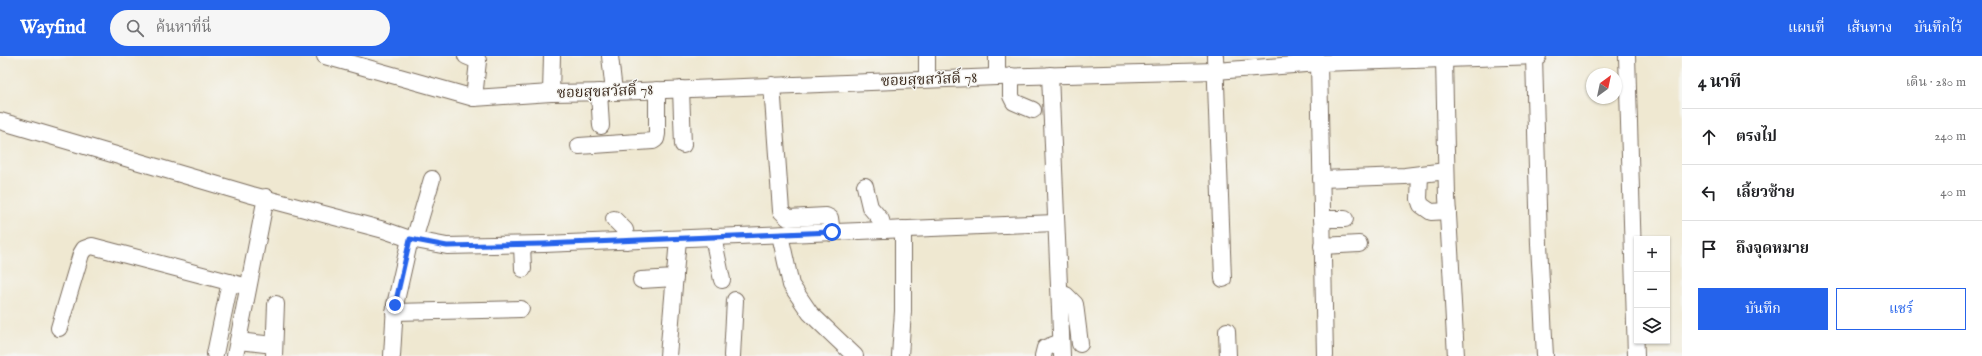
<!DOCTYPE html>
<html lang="th">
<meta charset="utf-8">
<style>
body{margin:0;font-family:"IM FELL English","Noto Serif Thai",serif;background:#f6f6f6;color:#202124}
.controls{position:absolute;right:12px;bottom:12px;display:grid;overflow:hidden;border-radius:0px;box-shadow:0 1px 3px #0004}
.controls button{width:36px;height:36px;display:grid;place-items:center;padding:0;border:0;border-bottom:1px solid #e0e0e0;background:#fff;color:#202124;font:20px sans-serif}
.compass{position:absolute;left:1586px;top:12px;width:36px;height:36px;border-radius:50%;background:#fff;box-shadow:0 1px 3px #0004;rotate:33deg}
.stop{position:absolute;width:12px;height:12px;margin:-9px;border:3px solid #2563eb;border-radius:50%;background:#fff}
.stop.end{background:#2563eb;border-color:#fff;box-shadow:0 1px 4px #0008}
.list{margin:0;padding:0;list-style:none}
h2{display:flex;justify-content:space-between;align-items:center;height:52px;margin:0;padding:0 16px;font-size:17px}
h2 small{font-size:13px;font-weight:400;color:#757577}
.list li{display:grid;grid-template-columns:26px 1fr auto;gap:12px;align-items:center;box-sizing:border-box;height:56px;padding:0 16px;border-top:1px solid #e0e0e0}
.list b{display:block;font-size:15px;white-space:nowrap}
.list em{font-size:13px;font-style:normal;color:#757577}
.actions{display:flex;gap:8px;padding:12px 16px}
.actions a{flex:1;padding:9px 0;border:1px solid #2563eb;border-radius:0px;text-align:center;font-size:14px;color:#2563eb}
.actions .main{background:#2563eb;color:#fff}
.icon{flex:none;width:22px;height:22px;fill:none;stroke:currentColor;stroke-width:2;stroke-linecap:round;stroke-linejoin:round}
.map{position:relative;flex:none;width:1682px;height:300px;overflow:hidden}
header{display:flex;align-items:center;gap:24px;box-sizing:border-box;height:56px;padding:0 20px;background:#2563eb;color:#fff}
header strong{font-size:19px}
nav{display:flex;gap:22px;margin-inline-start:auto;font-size:14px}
.search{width:280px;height:36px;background:#f6f6f6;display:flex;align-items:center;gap:10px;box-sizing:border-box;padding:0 14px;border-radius:22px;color:#757577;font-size:15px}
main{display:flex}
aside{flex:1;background:#fff}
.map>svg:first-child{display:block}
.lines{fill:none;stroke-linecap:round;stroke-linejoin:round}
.minor-casing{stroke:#7a6c5d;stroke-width:18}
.minor{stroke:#fff;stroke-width:16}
.route{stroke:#2563eb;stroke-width:5}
.labels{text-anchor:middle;stroke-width:3;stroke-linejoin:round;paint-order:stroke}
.street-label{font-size:15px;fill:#3b2a1e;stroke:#f6f6f2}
</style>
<header>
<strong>Wayfind</strong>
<div class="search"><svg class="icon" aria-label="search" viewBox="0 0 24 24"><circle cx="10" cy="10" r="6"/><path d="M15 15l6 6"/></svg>ค้นหาที่นี่</div>
<nav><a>แผนที่</a><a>เส้นทาง</a><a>บันทึกไว้</a></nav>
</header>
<main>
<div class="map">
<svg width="1682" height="300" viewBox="0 0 1682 300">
<rect width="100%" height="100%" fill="#f6f6f2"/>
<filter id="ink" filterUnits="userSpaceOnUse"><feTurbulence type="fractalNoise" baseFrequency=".025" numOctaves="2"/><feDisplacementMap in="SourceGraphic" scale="8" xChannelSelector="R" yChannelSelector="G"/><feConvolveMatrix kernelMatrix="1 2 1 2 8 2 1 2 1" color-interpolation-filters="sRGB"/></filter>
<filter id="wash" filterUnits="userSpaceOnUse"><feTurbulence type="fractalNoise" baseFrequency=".012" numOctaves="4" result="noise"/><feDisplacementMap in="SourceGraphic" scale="16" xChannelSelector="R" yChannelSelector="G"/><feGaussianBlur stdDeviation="0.9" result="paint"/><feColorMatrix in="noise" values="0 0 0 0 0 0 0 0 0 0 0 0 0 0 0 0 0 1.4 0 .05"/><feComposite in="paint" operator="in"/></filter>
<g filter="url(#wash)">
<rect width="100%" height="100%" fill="#efe8d1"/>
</g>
<g filter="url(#ink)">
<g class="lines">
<g class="minor-casing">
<g id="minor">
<polyline points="325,0 474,42 551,37 614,36 997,21 1216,15 1319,7 1538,0"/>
<polyline points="466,0 478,5 474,42"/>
<polyline points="610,0 614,36"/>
<polyline points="997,0 997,21"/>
<polyline points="1215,0 1223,223"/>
<polyline points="1534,0 1539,188 1545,300"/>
<polyline points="1627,0 1636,300"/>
<polyline points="1444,3 1447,141 1456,300"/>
<polyline points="1319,7 1325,300"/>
<polyline points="1050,19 1062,300"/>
<polyline points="1011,20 1011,40 1014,46 1033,54"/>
<polyline points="927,23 927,0"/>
<polyline points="772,29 781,155 788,162 826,160 830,162 832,177"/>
<polyline points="681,33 683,89"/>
<polyline points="599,36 601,70"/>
<polyline points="551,37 552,0"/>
<polyline points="0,65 252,139 384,174 410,183 447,190 544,188 1056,167"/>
<polyline points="579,90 653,85 656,83 657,78 657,34"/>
<polyline points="1420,119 1419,143 1421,149 1431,156 1448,155"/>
<polyline points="1321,123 1405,120 1446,115"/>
<polyline points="865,130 870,151 881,164 884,174"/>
<polyline points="614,163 625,174 627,185"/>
<polyline points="1322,163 1345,163"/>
<polyline points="780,179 791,229 810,257 855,300"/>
<polyline points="713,181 722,224"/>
<polyline points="414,184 432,123"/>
<polyline points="522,189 523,213"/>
<polyline points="1322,190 1359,188"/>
<polyline points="641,224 675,222"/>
<polyline points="1060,237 1066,239 1075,248 1080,288"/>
<polyline points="394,256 521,253"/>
<polyline points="59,272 81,198 84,193 92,190 248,231"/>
<polyline points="1227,275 1228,300"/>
<polyline points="238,285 274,289"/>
<polyline points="215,298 230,226"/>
<polyline points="235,300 266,141"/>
<polyline points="274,300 276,248"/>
<polyline points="392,300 395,249 410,183"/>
<polyline points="668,300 678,183"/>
<polyline points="732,300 735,244"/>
<polyline points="900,300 903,255 903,173"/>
<polyline points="1043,300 1045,292 1061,286"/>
</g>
</g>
<use href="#minor" class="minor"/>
</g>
</g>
<g class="lines" filter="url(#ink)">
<polyline class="route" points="395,249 410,183 447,190 544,188 832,176"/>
</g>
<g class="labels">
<g class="street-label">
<text transform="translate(929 23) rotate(-2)" y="5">ซอยสุขสวัสดิ์ 78</text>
<text transform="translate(605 35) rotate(-2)" y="5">ซอยสุขสวัสดิ์ 78</text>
</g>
</g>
</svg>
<div class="controls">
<button>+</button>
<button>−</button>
<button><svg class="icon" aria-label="layers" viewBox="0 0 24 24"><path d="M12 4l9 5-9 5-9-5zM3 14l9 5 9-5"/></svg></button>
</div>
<svg class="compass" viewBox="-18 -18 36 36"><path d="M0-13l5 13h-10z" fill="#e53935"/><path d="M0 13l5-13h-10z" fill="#757577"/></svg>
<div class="stop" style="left:832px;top:176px"></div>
<div class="stop end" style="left:395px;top:249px"></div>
</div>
<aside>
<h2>4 นาที<small>เดิน · 280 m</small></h2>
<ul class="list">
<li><svg class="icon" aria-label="ahead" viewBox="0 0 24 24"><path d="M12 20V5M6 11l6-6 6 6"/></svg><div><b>ตรงไป</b></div><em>240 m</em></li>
<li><svg class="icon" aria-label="left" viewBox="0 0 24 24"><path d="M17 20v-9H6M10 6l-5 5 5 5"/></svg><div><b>เลี้ยวซ้าย</b></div><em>40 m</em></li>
<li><svg class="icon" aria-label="arrive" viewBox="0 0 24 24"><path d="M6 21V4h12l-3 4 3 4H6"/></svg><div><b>ถึงจุดหมาย</b></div></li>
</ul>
<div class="actions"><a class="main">บันทึก</a><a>แชร์</a></div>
</aside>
</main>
